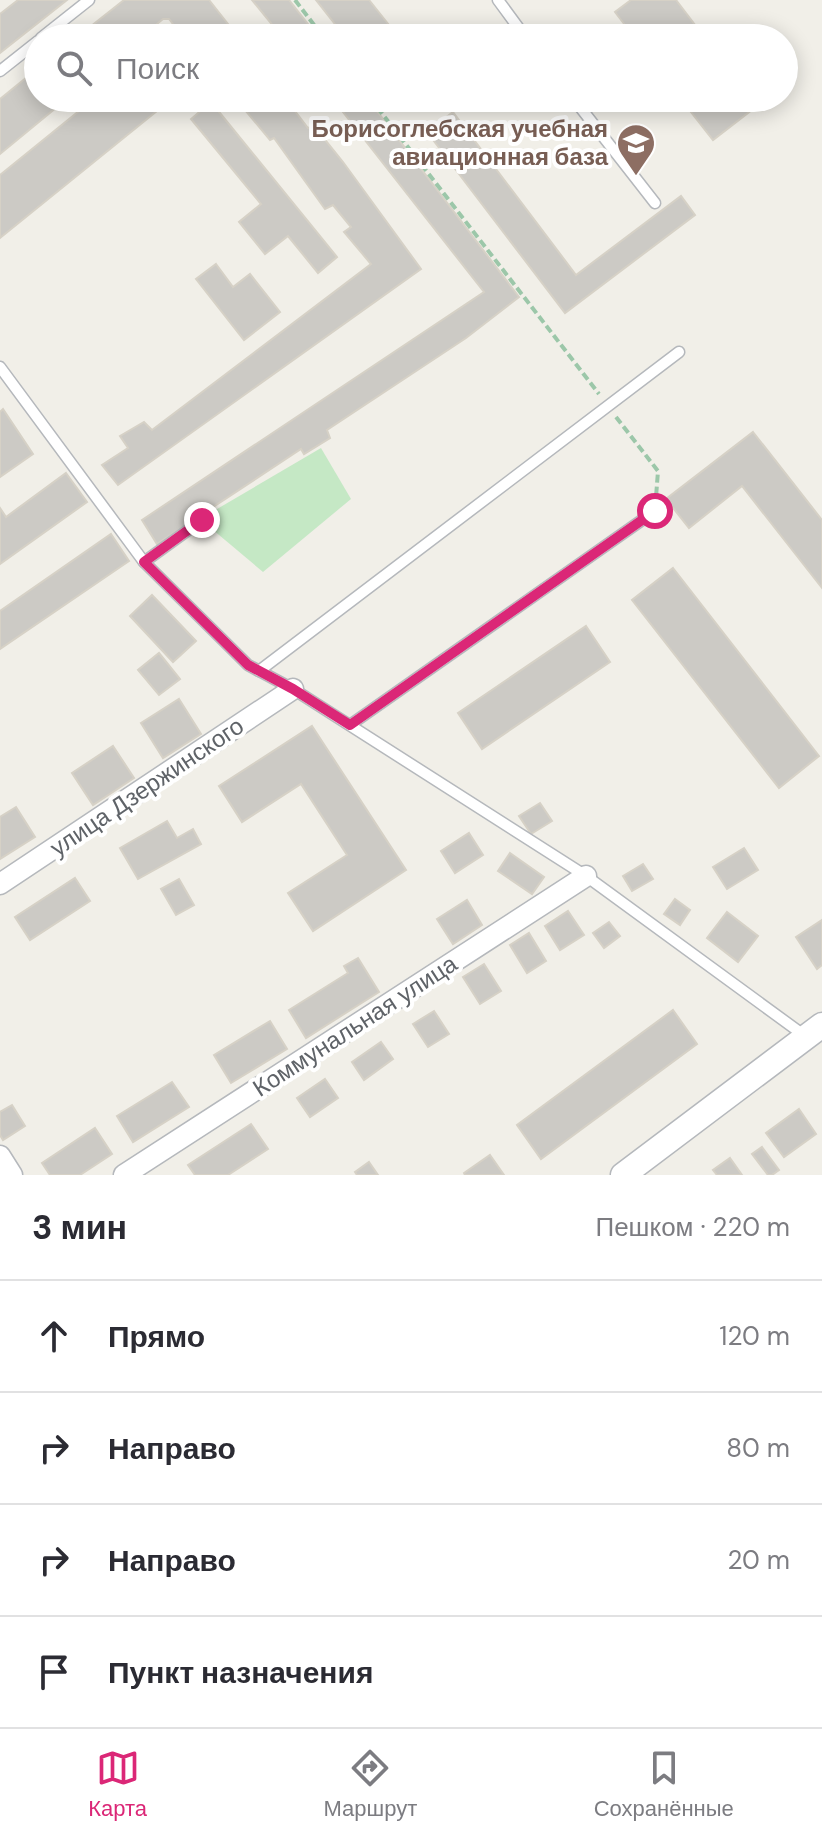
<!DOCTYPE html>
<html lang="ru">
<meta charset="utf-8">
<style>
body{margin:0;font-family:"DM Sans",sans-serif;background:#f7f7f7;color:#2b2b33}
.stop{position:absolute;width:24px;height:24px;margin:-18px;border:6px solid #db2777;border-radius:50%;background:#fff}
.stop.end{background:#db2777;border-color:#fff;box-shadow:0 2px 8px #0008}
.list{margin:0;padding:0;list-style:none}
h2{display:flex;justify-content:space-between;align-items:center;height:104px;margin:0;padding:0 32px;font-size:34px}
h2 small{font-size:26px;font-weight:400;color:#7c7c81}
.list li{display:grid;grid-template-columns:52px 1fr auto;gap:24px;align-items:center;box-sizing:border-box;height:112px;padding:0 32px;border-top:2px solid #e1e1e2}
.list b{display:block;font-size:30px;white-space:nowrap}
.list em{font-size:26px;font-style:normal;color:#7c7c81}
.icon{flex:none;width:44px;height:44px;fill:none;stroke:currentColor;stroke-width:2;stroke-linecap:round;stroke-linejoin:round}
.map{position:relative;flex:none;width:822px;height:1175px;overflow:hidden}
.search{position:absolute;background:#fff;box-shadow:0 4px 20px #0003;left:24px;right:24px;top:24px;height:88px;display:flex;align-items:center;gap:20px;box-sizing:border-box;padding:0 28px;border-radius:44px;color:#7c7c81;font-size:30px}
.sheet{height:552px;background:#fff}
nav{display:flex;justify-content:space-around;align-items:center;box-sizing:border-box;height:112px;border-top:2px solid #e1e1e2;background:#fff;font-size:22px;color:#7c7c81}
nav a{display:grid;justify-items:center;gap:4px}
nav .on{color:#db2777}
.map>svg:first-child{display:block}
.green{fill:#c5e8c5}
.building{fill:#cccac5;stroke:#d6d1c6;stroke-width:2}
.lines{fill:none;stroke-linecap:round;stroke-linejoin:round}
.service-casing{stroke:#b5b8bc;stroke-width:13}
.minor-casing{stroke:#b5b8bc;stroke-width:23}
.tertiary-casing{stroke:#b5b8bc;stroke-width:27}
.path{stroke:#9cc7a9;stroke-width:4;stroke-dasharray:8 4;stroke-linecap:butt}
.service{stroke:#fff;stroke-width:10}
.minor{stroke:#fff;stroke-width:20}
.tertiary{stroke:#fff;stroke-width:24}
.route{stroke:#db2777;stroke-width:10}
.labels{text-anchor:middle;stroke-width:8;stroke-linejoin:round;paint-order:stroke}
.education-label{font-size:24px;font-weight:bold;fill:#785e54;stroke:#fff;text-anchor:end}
.street-label{font-size:24px;fill:#5f6368;stroke:#fff}
</style>
<div class="map">
<svg width="822" height="1175" viewBox="0 0 822 1175">
<rect width="100%" height="100%" fill="#f1efe8"/>
<polygon class="green" points="321,448 351,499 263,572 200,519"/>
<g class="building">
<polygon points="18,0 67,0 0,53 0,14"/>
<polygon points="124,0 209,0 239,38 184,38 169,19 163,19 140,38 76,38"/>
<polygon points="252,0 289,0 319,38 283,38"/>
<polygon points="316,0 369,0 389,25 373,38 346,38"/>
<polygon points="631,0 676,0 705,38 635,38 615,12"/>
<polygon points="38,68 38,98 68,98 0,154 0,99"/>
<polygon points="95,98 173,98 0,238 0,175"/>
<polygon points="235,98 285,98 308,128 314,126 343,162 421,269 118,485 102,465 128,448 120,436 144,422 152,430 371,264 344,232 351,227 333,205 325,209 274,138 270,140"/>
<polygon points="332,98 367,98 519,297 466,338 327,430 330,438 304,454 301,449 157,544 142,520 484,292"/>
<polygon points="680,98 751,98 757,106 713,140"/>
<polygon points="211,102 337,257 318,273 288,236 265,254 239,222 261,204 191,119"/>
<polygon points="453,112 576,275 681,196 695,215 565,313 427,132"/>
<polygon points="216,264 233,287 250,274 280,312 244,340 196,279"/>
<polygon points="3,409 33,454 0,477 0,412"/>
<polygon points="753,432 822,520 822,588 742,486 689,528 666,499"/>
<polygon points="66,473 87,502 0,564 0,508 6,517"/>
<polygon points="111,534 129,561 0,649 0,611"/>
<polygon points="673,568 819,756 779,788 632,600"/>
<polygon points="152,595 196,641 173,662 130,616"/>
<polygon points="586,626 610,662 482,749 458,713"/>
<polygon points="159,653 180,679 159,695 138,670"/>
<polygon points="179,699 201,734 163,758 141,723"/>
<polygon points="312,726 406,870 313,931 288,893 347,855 301,784 242,822 219,786"/>
<polygon points="113,746 134,778 93,805 72,773"/>
<polygon points="540,803 552,821 531,834 519,816"/>
<polygon points="16,807 35,837 0,859 0,817"/>
<polygon points="167,821 177,838 193,829 201,844 138,879 120,848"/>
<polygon points="469,833 483,855 455,873 441,851"/>
<polygon points="744,848 758,870 727,889 713,867"/>
<polygon points="510,853 544,877 532,894 498,871"/>
<polygon points="643,864 653,879 632,891 623,876"/>
<polygon points="75,878 90,901 30,940 15,917"/>
<polygon points="179,879 194,905 176,915 161,889"/>
<polygon points="675,899 690,910 680,925 664,914"/>
<polygon points="467,900 482,925 453,944 437,919"/>
<polygon points="568,911 584,935 560,950 545,926"/>
<polygon points="727,912 758,936 738,962 707,938"/>
<polygon points="822,920 822,965 817,969 796,937"/>
<polygon points="609,922 620,936 604,948 593,933"/>
<polygon points="529,933 546,961 527,973 510,945"/>
<polygon points="358,958 379,992 306,1038 289,1010 348,973 344,966"/>
<polygon points="484,964 501,991 480,1004 463,977"/>
<polygon points="673,1010 697,1044 541,1159 517,1125"/>
<polygon points="434,1011 449,1034 428,1047 413,1024"/>
<polygon points="270,1021 287,1049 231,1083 214,1055"/>
<polygon points="381,1042 393,1059 364,1080 352,1062"/>
<polygon points="325,1079 338,1098 310,1117 297,1098"/>
<polygon points="172,1082 189,1107 133,1142 117,1116"/>
<polygon points="12,1105 25,1126 3,1140 0,1135 0,1112"/>
<polygon points="799,1109 816,1134 784,1157 766,1133"/>
<polygon points="251,1124 268,1149 228,1175 195,1175 188,1165"/>
<polygon points="95,1128 112,1154 80,1175 50,1175 42,1163"/>
<polygon points="762,1147 779,1170 772,1175 768,1175 752,1154"/>
<polygon points="490,1155 504,1175 465,1175 464,1173"/>
<polygon points="730,1158 742,1175 717,1175 713,1170"/>
<polygon points="369,1162 378,1175 357,1175 355,1172"/>
</g>
<g class="lines">
<g class="service-casing">
<g id="service">
<polyline points="498,0 526,38"/>
<polyline points="41,38 89,0"/>
<polyline points="0,71 38,41"/>
<polyline points="573,98 655,203"/>
<polyline points="0,367 144,562 248,665 293,689 586,876 805,1036"/>
<polyline points="144,562 202,520"/>
<polyline points="259,671 679,352"/>
<polyline points="350,725 655,511"/>
</g>
</g>
<g class="minor-casing">
<g id="minor">
<polyline points="0,884 293,689"/>
<polyline points="0,1156 12,1175"/>
<polyline points="124,1175 586,876"/>
</g>
</g>
<g class="tertiary-casing">
<polyline id="tertiary" points="623,1175 822,1025"/>
</g>
<g class="path">
<polyline points="295,0 324,38"/>
<polyline points="370,98 599,394"/>
<polyline points="616,417 658,471 656,497"/>
</g>
<use href="#service" class="service"/>
<use href="#minor" class="minor"/>
<use href="#tertiary" class="tertiary"/>
</g>
<g class="lines">
<polyline class="route" points="202,520 144,562 248,665 293,689 350,725 655,511"/>
</g>
<defs>
<g id="university-pin" transform="scale(2)"><path d="M0 17L-7.5 6A9.5 9.5 0 1 1 7.5 6Z" fill="#8d6e63" stroke="#fff"/><path d="M0-5L7-2L0 1L-7-2ZM-4 1L0 2.5L4 1V4Q0 6-4 4Z" fill="#fff"/></g>
</defs>
<g fill-rule="evenodd">
<use href="#university-pin" x="636" y="143"/>
</g>
<g class="labels">
<g class="education-label">
<text x="608" y="137">Борисоглебская учебная<tspan x="608" dy="28">авиационная база</tspan></text>
</g>
<g class="street-label">
<text transform="translate(147 787) rotate(-34)" y="8">улица Дзержинского</text>
<text transform="translate(355 1026) rotate(-33)" y="8">Коммунальная улица</text>
</g>
</g>
</svg>
<div class="stop" style="left:655px;top:511px"></div>
<div class="stop end" style="left:202px;top:520px"></div>
<div class="search"><svg class="icon" aria-label="search" viewBox="0 0 24 24"><circle cx="10" cy="10" r="6"/><path d="M15 15l6 6"/></svg>Поиск</div>
</div>
<section class="sheet">
<h2>3 мин<small>Пешком · 220 m</small></h2>
<ul class="list">
<li><svg class="icon" aria-label="ahead" viewBox="0 0 24 24"><path d="M12 20V5M6 11l6-6 6 6"/></svg><div><b>Прямо</b></div><em>120 m</em></li>
<li><svg class="icon" aria-label="right" viewBox="0 0 24 24"><path d="M7 20v-9h11M14 6l5 5-5 5"/></svg><div><b>Направо</b></div><em>80 m</em></li>
<li><svg class="icon" aria-label="right" viewBox="0 0 24 24"><path d="M7 20v-9h11M14 6l5 5-5 5"/></svg><div><b>Направо</b></div><em>20 m</em></li>
<li><svg class="icon" aria-label="arrive" viewBox="0 0 24 24"><path d="M6 21V4h12l-3 4 3 4H6"/></svg><div><b>Пункт назначения</b></div></li>
</ul>
</section>
<nav>
<a class="on"><svg class="icon" aria-label="map" viewBox="0 0 24 24"><path d="M3 6l6-2 6 2 6-2v14l-6 2-6-2-6 2zM9 4v14M15 6v14"/></svg>Карта</a>
<a><svg class="icon" aria-label="directions" viewBox="0 0 24 24"><path d="M12 3l9 9-9 9-9-9zM9 14v-3h6M13 9l2 2-2 2"/></svg>Маршрут</a>
<a><svg class="icon" aria-label="saved" viewBox="0 0 24 24"><path d="M7 4h10v16l-5-4-5 4z"/></svg>Сохранённые</a>
</nav>
